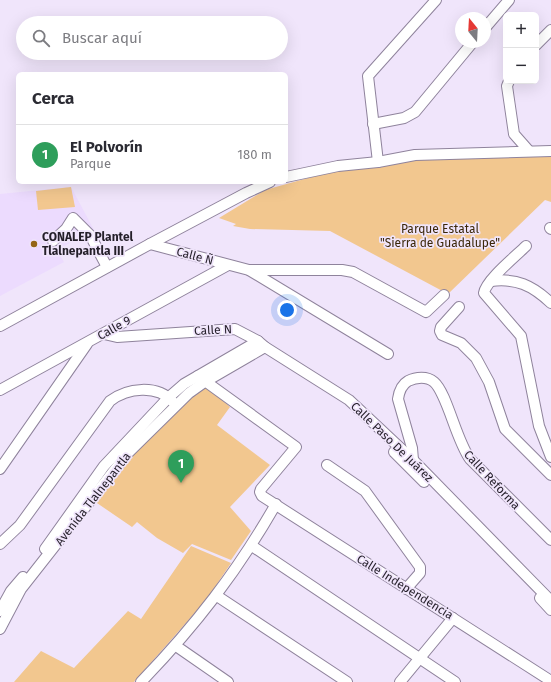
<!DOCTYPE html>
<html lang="es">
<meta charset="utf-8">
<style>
body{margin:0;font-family:"Fira Sans",sans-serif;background:#f2f2f3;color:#2b2b33}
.controls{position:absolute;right:12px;top:12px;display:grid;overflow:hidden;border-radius:6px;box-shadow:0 4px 16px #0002}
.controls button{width:36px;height:36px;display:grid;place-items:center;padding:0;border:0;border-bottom:1px solid #e1e1e2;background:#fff;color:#2b2b33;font:20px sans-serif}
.compass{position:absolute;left:455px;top:12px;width:36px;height:36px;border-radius:50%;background:#fff;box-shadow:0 4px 16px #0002;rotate:342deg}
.you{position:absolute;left:287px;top:310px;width:14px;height:14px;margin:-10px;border:3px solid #fff;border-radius:50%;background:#1a73e8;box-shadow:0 0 0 6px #1a73e833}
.badge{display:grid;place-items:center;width:26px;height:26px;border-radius:50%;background:#db2777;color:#fff;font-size:13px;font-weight:700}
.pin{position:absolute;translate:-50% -33px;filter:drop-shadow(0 1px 2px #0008)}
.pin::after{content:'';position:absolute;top:21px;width:14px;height:12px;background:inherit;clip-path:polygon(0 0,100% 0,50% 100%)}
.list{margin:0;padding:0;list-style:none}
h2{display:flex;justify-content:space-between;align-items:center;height:52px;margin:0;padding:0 16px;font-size:17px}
h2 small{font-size:13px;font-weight:400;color:#7c7c81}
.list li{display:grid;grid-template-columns:26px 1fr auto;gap:12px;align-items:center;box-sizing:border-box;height:60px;padding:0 16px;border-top:1px solid #e1e1e2}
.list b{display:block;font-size:15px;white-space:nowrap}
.list p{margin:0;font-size:13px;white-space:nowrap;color:#7c7c81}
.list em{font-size:13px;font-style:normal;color:#7c7c81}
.icon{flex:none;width:22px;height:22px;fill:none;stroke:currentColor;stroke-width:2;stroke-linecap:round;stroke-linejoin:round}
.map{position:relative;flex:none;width:551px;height:682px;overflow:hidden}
.search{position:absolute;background:#fff;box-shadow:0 4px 16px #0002;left:16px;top:16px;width:272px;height:44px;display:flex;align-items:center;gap:10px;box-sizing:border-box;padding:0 14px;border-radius:22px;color:#7c7c81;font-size:15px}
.panel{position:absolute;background:#fff;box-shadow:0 4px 16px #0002;left:16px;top:72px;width:272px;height:112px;border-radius:6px}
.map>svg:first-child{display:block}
.built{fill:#ecdbfe}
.green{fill:#f2c78f}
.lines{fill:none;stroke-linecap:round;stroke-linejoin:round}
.minor-casing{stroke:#8f839c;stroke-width:12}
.minor{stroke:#fff;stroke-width:10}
.poi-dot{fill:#946514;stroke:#f0e5fb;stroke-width:1.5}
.labels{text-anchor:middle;stroke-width:3.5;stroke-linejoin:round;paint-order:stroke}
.park-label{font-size:12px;fill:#3b2708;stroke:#f0e5fb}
.poi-label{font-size:12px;font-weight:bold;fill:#241f29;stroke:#f0e5fb;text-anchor:start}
.street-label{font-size:12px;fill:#241f29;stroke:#f0e5fb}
</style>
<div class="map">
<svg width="551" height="682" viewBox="0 0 551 682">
<rect width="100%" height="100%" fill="#f0e5fb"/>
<polygon class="built" points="71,187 94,230 57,250 64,262 0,296 0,194"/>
<g class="green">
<polygon points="551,153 551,202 545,200 448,294 330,231 250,229 233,226 236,224 219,218 265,190 351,166 441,158"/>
<polygon points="71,187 75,207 38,210 36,191"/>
<polygon points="203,383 230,407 217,425 270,465 230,507 251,531 231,560 192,544 183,553 157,538 137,522 132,527 94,501 156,428"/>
<polygon points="191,546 231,563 207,599 134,682 14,682 41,651 74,668 128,611 141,619"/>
</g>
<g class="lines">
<g class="minor-casing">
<g id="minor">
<polyline points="485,28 509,0"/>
<polyline points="536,45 551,30"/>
<polyline points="509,81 507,86 514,134 529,151"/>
<polyline points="373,124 404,118 415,112 473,42"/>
<polyline points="378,162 368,76 436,0"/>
<polyline points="286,177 338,166 378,162 415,155 551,151"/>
<polyline points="550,228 551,229"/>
<polyline points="53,241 66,229 73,218 90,235 107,267"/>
<polyline points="150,244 249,270 388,354"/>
<path d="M526,246C516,256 486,280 484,293L521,336L539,426L551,457"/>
<polyline points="249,270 342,270 353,272 426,312 444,295"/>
<path d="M491,281C516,278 532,285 551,303"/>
<polyline points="459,307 441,327 440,331 442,335 461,343 476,358 489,382 505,429 551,475"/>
<polyline points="0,326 150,244 246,193 270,182"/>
<polyline points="104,334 117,337 235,329 258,341 265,347 349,400 413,460 551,601"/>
<polyline points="198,376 296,447 261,489 260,492 262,496 551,681"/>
<polyline points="0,390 228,265"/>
<polyline points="394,452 424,482"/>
<path d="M413,460L412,448L398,399C399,392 401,385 408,381C416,377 427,376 434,382C447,393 456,440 470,459L551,540"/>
<polyline points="327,465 365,491 420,567 420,573 406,589"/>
<polyline points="0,469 87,344"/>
<path d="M0,544L20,525L110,401C127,388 157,384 173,402"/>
<polyline points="252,546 455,682"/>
<polyline points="45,549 104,466 169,397 184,384 258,341"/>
<polyline points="217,596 347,682"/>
<polyline points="540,598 551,610"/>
<polyline points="0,611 11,591 23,577"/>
<polyline points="0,629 21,589 127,454 189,393 203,383 265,347"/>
<polyline points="176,646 228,682"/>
<path d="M141,682C195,626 237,572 276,504"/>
<polyline points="400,682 453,618"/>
</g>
</g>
<use href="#minor" class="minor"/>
</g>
<circle class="poi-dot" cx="34" cy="244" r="4"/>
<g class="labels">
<g class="park-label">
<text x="440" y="233">Parque Estatal<tspan x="440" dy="14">"Sierra de Guadalupe"</tspan></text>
</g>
<g class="poi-label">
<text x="42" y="241">CONALEP Plantel<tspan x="42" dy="14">Tlalnepantla III</tspan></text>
</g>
<g class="street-label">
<text transform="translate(195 256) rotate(15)" y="4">Calle Ñ</text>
<text transform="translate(114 328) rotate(-29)" y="4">Calle 9</text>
<text transform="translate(213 330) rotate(-3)" y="4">Calle N</text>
<text transform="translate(392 442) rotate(44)" y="4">Calle Paso De Juárez</text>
<text transform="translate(492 480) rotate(47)" y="4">Calle Reforma</text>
<text transform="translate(93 499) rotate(-52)" y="4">Avenida Tlalnepantla</text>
<text transform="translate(405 587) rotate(32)" y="4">Calle Independencia</text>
</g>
</g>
</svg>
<div class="controls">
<button>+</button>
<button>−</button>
</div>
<svg class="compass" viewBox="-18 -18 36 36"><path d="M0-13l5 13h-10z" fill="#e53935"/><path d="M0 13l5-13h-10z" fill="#7c7c81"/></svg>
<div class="you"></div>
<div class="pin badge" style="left:181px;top:483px;background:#2e9e5b">1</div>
<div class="search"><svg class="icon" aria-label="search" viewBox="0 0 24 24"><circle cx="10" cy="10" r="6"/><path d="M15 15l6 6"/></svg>Buscar aquí</div>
<section class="panel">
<h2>Cerca<small></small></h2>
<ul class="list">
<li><span class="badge" style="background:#2e9e5b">1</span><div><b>El Polvorín</b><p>Parque</p></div><em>180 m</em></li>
</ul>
</section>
</div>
